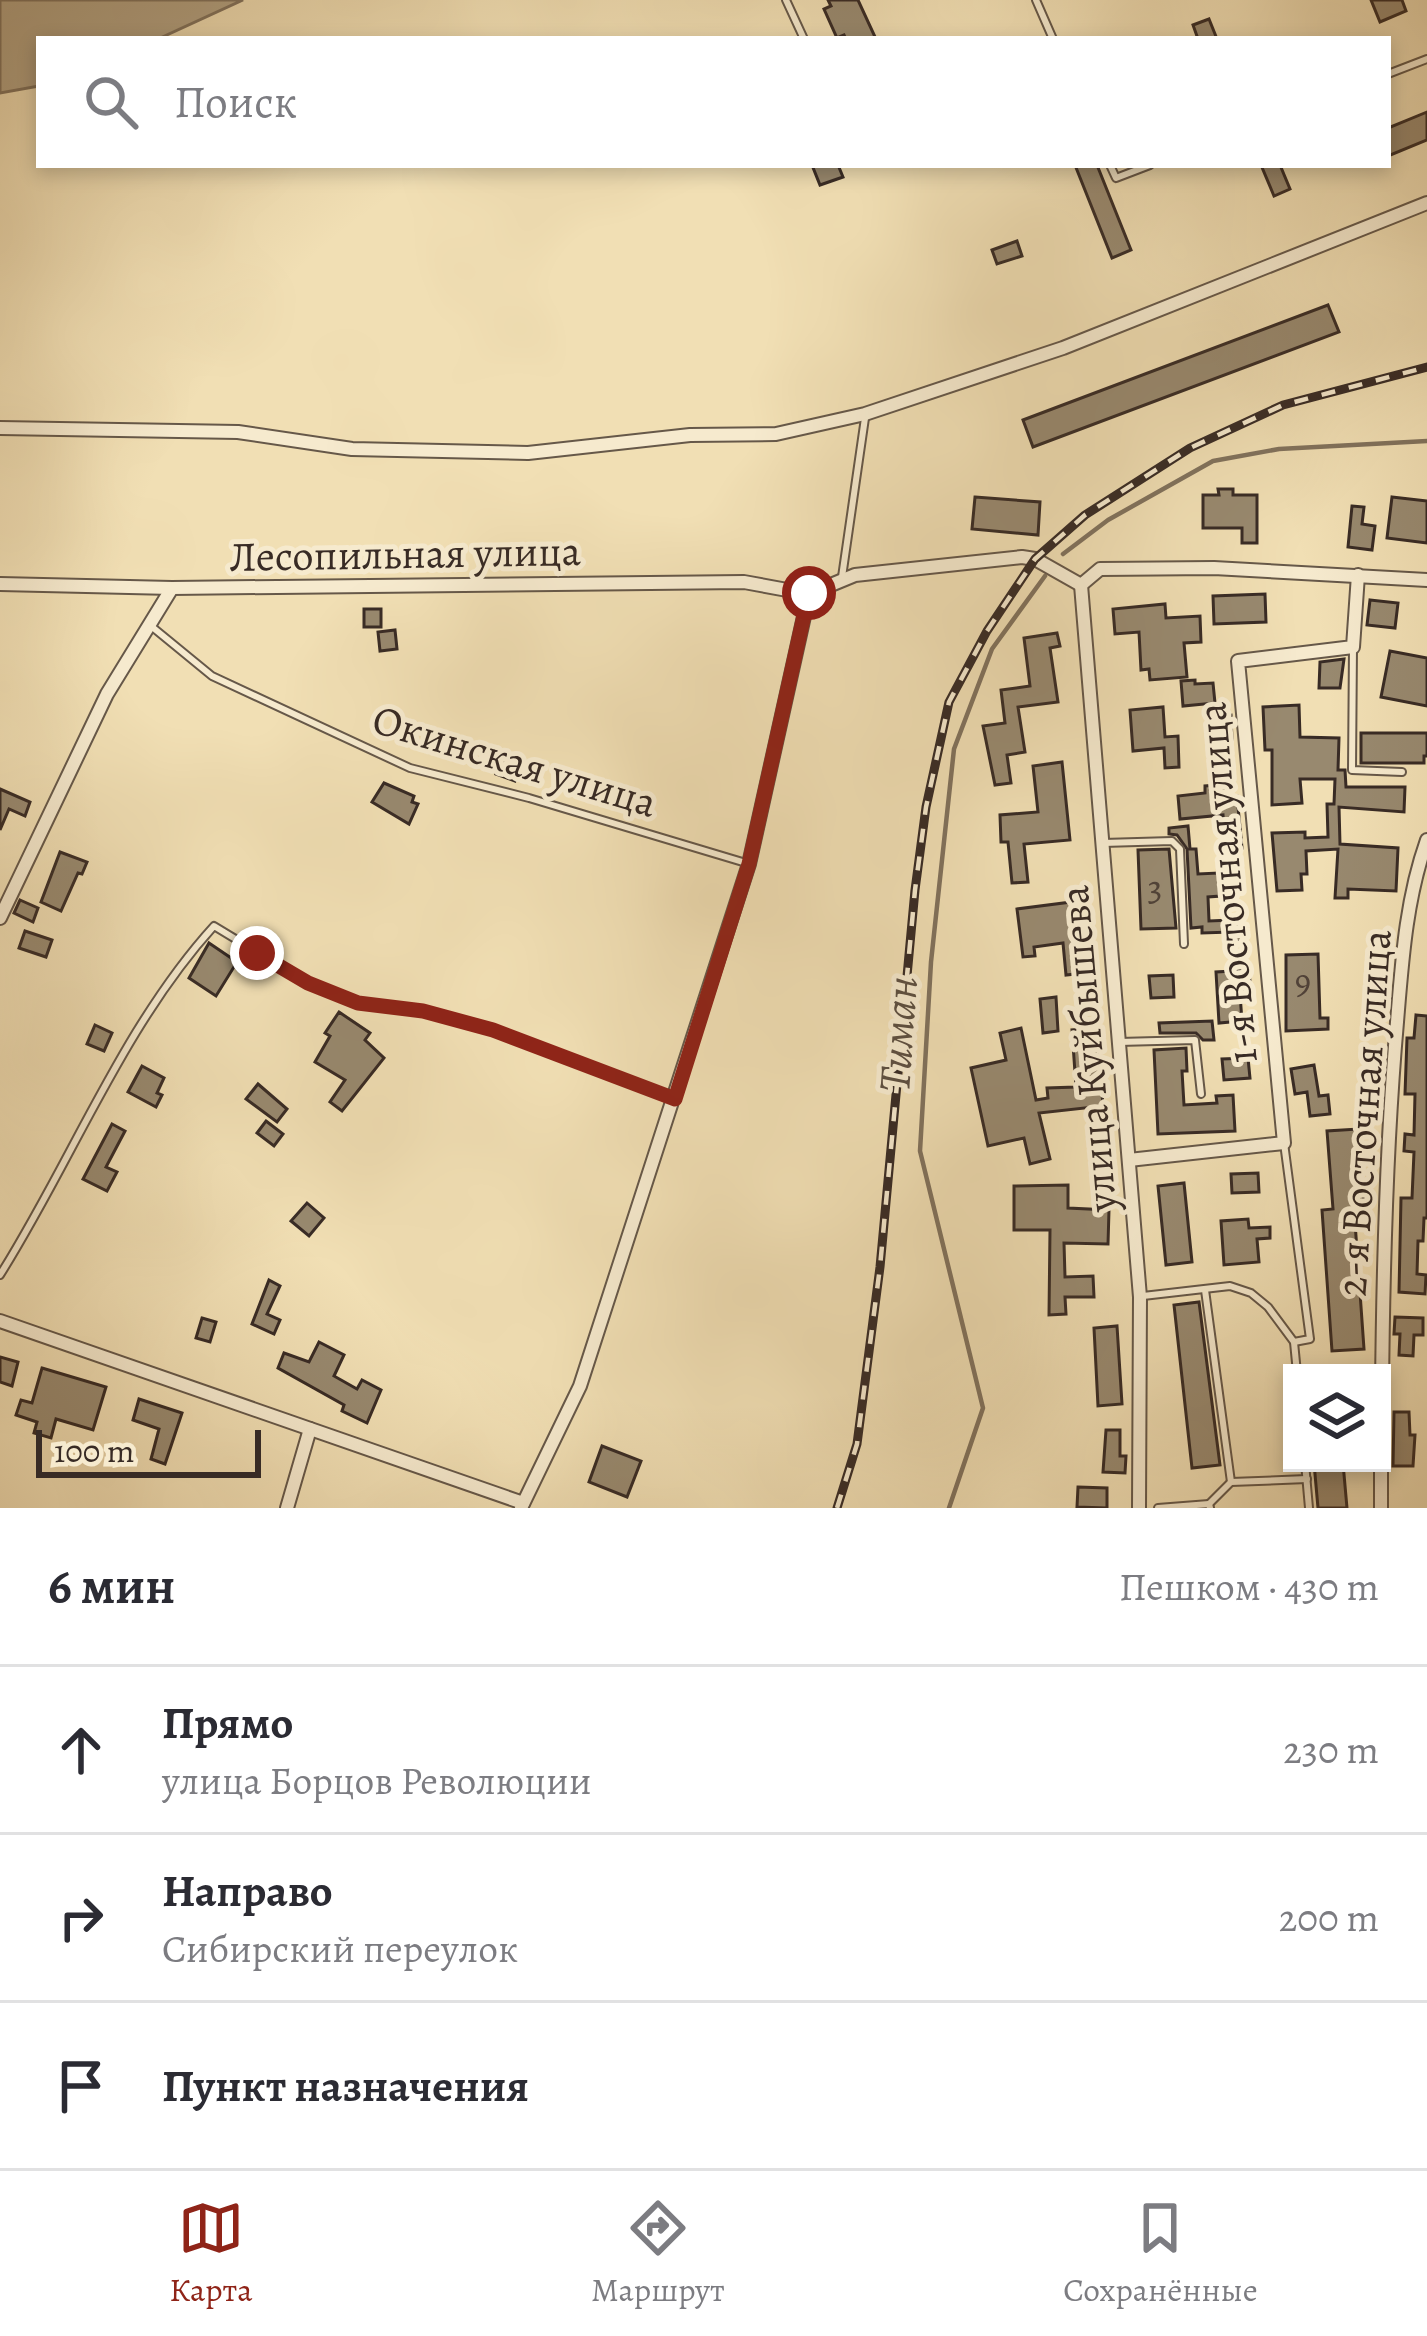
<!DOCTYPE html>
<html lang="ru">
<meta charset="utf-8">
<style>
body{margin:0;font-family:Alegreya,serif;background:#f7f7f7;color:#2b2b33}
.controls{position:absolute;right:36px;bottom:36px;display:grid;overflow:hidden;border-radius:0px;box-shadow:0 6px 18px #0003}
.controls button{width:108px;height:108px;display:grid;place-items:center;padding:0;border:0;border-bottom:3px solid #e1e1e2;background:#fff;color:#2b2b33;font:60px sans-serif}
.scale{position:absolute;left:36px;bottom:30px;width:225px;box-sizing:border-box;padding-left:12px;border:6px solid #382b25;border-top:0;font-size:33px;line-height:42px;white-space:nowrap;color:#382b25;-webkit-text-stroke:9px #f6eace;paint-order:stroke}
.stop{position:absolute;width:36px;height:36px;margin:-27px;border:9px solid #8f2418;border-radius:50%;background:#fff}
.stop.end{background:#8f2418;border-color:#fff;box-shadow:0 3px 12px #0008}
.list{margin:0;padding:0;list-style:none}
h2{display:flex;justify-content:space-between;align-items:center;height:156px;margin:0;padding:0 48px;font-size:51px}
h2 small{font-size:39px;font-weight:400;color:#7c7c81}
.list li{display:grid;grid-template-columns:78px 1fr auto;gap:36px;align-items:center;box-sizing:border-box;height:168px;padding:0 48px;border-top:3px solid #e1e1e2}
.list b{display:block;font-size:45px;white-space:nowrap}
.list p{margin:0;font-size:39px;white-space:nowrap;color:#7c7c81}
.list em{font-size:39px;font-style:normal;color:#7c7c81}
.icon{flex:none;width:66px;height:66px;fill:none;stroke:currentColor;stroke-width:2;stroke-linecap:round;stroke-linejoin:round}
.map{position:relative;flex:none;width:1427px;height:1508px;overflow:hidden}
.search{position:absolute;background:#fff;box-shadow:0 6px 18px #0003;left:36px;right:36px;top:36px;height:132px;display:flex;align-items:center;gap:30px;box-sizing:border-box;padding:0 42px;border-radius:0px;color:#7c7c81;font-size:45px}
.sheet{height:660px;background:#fff}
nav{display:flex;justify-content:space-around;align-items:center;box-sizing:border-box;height:168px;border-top:3px solid #e1e1e2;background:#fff;font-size:33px;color:#7c7c81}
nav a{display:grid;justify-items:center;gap:6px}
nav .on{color:#8f2418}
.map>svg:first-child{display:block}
.water{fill:#b2a283;stroke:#81725d;stroke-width:3}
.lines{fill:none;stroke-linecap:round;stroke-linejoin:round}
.stream{stroke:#81725d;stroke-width:4.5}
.building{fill:#98896f;stroke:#382b25;stroke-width:3}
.lane-casing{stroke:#665849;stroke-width:10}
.street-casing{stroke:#665849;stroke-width:16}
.lane{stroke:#f6eace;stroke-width:6}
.street{stroke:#f6eace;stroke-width:12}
.rail-casing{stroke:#382b25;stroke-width:9}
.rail{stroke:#f6eace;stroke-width:4.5;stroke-dasharray:14;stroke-linecap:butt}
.route{stroke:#8f2418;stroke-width:15}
.labels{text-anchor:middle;stroke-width:10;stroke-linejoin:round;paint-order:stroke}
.number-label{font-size:36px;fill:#504238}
.street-label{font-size:42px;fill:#382b25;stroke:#f6eace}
.water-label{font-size:45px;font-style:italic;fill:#5d4f41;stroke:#f6eace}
</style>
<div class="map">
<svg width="1427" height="1508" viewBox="0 0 1427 1508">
<rect width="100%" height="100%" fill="#f1dfb4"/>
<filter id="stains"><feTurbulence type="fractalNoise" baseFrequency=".00167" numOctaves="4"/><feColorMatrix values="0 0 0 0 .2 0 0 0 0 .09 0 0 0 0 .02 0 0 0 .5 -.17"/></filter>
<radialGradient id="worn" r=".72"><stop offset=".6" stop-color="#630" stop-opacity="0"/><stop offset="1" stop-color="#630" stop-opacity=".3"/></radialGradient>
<polygon class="water" points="0,0 243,0 158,39 39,39 39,86 0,93"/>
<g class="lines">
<g class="stream">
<polyline points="1063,554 1108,520 1213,461 1279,449 1427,441"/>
<polyline points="949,1508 983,1408 920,1151 931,962 954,749 992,649 1045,576"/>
</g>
</g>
<g class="building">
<polygon points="828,0 858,0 876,39 846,39 844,35 837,38 824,9 831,6"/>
<polygon points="1371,0 1402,0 1406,11 1380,22"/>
<polygon points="1209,19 1217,39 1198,39 1193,25"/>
<polygon points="1427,112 1427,140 1388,156 1388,128"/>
<polygon points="812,165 838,165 843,177 820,185"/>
<polygon points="1075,165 1097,165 1131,250 1112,258"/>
<polygon points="1261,165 1280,165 1290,189 1274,196"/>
<polygon points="1017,241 1022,256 997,264 992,250"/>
<polygon points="1328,305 1339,332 1033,447 1023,420"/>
<polygon points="1218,489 1233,489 1233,495 1257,495 1257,543 1242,543 1242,528 1203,528 1203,495 1219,495"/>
<polygon points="975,497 1040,502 1038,535 972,529"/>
<polygon points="1392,497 1427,501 1427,543 1387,538"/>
<polygon points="1352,506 1364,507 1362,524 1375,526 1372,550 1348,547"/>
<polygon points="1265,594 1266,622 1214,624 1213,596"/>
<polygon points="1370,600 1398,603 1395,628 1367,625"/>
<polygon points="1165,604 1166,618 1200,616 1201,642 1184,643 1187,677 1150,680 1149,669 1141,670 1139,632 1115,634 1113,609"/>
<rect x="364" y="609" width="17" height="18"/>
<polygon points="395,630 397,649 380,651 378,632"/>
<polygon points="1057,633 1060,646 1050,648 1058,702 1018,707 1025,752 1007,755 1011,783 995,785 983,726 1005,723 1001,690 1030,686 1024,638"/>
<polygon points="1390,651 1427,658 1427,706 1381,697"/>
<polygon points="1344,659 1340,688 1319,688 1320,662"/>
<polygon points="1195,680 1195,684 1213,683 1215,703 1183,706 1181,681"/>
<polygon points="1299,705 1300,737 1339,738 1338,770 1345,770 1346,787 1405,787 1404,812 1339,807 1340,844 1398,848 1396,891 1348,889 1348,898 1335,898 1338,849 1306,851 1307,874 1301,874 1302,890 1277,891 1272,833 1305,832 1305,838 1328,837 1327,804 1334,804 1335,779 1300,779 1302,803 1272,805 1272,750 1265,750 1263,707"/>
<polygon points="1163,707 1165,737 1178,736 1179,767 1165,768 1164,748 1133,751 1130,710"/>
<polygon points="1231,715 1232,740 1211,741 1210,716"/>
<polygon points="1361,733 1427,733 1427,756 1424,756 1424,763 1361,763"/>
<polygon points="502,757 522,764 515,781 496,774"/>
<polygon points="1062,762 1070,840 1024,844 1028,882 1012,883 1008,842 1001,842 1000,815 1038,812 1033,766"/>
<polygon points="384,783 414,796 412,802 418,804 409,824 372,802"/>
<polygon points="1232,784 1232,796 1237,796 1242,848 1225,849 1223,815 1180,819 1178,796 1205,793 1205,786"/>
<polygon points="0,789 30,802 25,816 9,809 0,830"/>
<polygon points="1188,826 1190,849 1196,849 1198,874 1240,872 1241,884 1235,884 1235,895 1208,897 1209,921 1232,920 1232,915 1243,915 1245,941 1231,942 1231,932 1202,933 1202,927 1191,928 1187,849 1177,835 1169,834 1169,828"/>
<polygon points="1169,849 1176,928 1141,929 1138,850"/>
<polygon points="60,852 87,862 82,874 78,873 61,911 41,902"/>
<polygon points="20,900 38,908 33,922 14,913"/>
<polygon points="1087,900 1094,972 1066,975 1063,943 1034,947 1035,956 1023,957 1017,909"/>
<polygon points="25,931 52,940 46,957 19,948"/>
<polygon points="209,943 237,962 216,996 189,978"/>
<polygon points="1318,954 1320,1018 1328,1018 1328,1029 1286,1031 1286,955"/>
<polygon points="1249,970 1251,994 1240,994 1242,1021 1219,1023 1216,972"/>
<polygon points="1173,975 1174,997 1151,998 1149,976"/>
<polygon points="1056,997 1058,1031 1043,1033 1040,999"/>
<polygon points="339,1012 370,1033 365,1040 384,1058 342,1111 330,1102 345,1080 315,1062 330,1036 325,1033"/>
<polygon points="1416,1015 1427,1016 1427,1218 1424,1218 1423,1241 1418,1241 1417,1274 1426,1275 1425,1294 1399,1292 1401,1198 1412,1198 1414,1152 1404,1151 1405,1134 1414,1135 1415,1094 1405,1094 1407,1038 1414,1038"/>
<polygon points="1212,1021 1214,1040 1203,1040 1196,1033 1160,1033 1159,1023"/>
<polygon points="95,1025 112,1033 104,1051 87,1044"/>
<polygon points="1021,1028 1036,1100 1048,1098 1047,1088 1076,1087 1072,1030 1097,1028 1103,1106 1039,1113 1050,1159 1030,1164 1024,1138 988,1146 971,1068 1006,1060 1000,1033"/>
<polygon points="1186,1048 1187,1071 1182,1071 1184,1105 1217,1103 1216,1096 1233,1095 1235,1131 1158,1134 1154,1050"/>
<polygon points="1248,1058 1250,1078 1224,1080 1222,1059"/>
<polygon points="1314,1065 1319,1096 1328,1095 1330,1114 1310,1116 1307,1092 1295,1094 1291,1069"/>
<polygon points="142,1066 164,1078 157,1093 162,1095 156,1107 128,1092"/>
<polygon points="258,1084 287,1109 277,1122 246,1099"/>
<polygon points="266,1121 283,1134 274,1146 257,1133"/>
<polygon points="112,1124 125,1131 106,1167 117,1172 107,1191 83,1179"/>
<polygon points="1358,1129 1364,1207 1354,1208 1364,1349 1332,1351 1322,1210 1333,1209 1327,1131"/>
<polygon points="1258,1173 1259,1192 1232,1193 1231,1174"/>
<polygon points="1184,1183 1192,1262 1166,1265 1158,1186"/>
<polygon points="1068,1185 1068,1208 1109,1210 1108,1244 1064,1243 1065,1277 1093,1276 1094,1297 1065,1297 1066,1314 1049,1315 1050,1230 1014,1230 1014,1186"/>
<polygon points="307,1203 324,1218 309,1236 291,1221"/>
<polygon points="1248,1219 1249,1228 1270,1227 1270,1238 1257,1239 1259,1262 1224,1265 1221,1221"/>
<polygon points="269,1280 280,1286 267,1314 280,1320 274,1334 252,1324"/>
<polygon points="1199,1302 1220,1465 1192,1468 1174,1305"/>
<polygon points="1395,1317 1423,1318 1423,1335 1414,1335 1413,1356 1399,1355 1400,1334 1394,1334"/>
<polygon points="202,1318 216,1322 210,1342 196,1338"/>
<polygon points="1117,1326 1122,1404 1098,1406 1094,1328"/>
<polygon points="319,1342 344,1355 334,1376 357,1389 362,1380 381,1390 367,1423 342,1411 344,1405 278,1368 284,1353 309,1362"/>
<polygon points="0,1357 18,1362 12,1386 0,1382"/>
<polygon points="42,1368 106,1387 93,1430 56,1419 51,1438 34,1433 37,1422 16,1415 21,1400 32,1403"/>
<polygon points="139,1399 182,1413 165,1464 151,1459 159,1429 133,1420"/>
<polygon points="1394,1412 1409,1412 1410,1435 1415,1435 1413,1466 1393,1466"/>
<polygon points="1106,1430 1120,1430 1120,1456 1126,1456 1125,1473 1103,1472"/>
<polygon points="602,1446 641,1461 627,1497 589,1482"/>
<polygon points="1314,1463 1343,1463 1347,1508 1318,1508"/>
<polygon points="1078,1487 1107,1488 1107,1508 1077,1507"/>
</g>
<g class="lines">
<g class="lane-casing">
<g id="lane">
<polyline points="786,0 804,39"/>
<polyline points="1036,0 1053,39"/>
<polyline points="1388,74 1427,59"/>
<polyline points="1110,165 1116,178 1150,165"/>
<polyline points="842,577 865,418"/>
<polyline points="151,626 212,676 410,768 529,798 746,863"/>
<polyline points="1353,647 1352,770 1402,772"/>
<polyline points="1103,843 1172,841 1180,849 1184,944"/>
<polyline points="1119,1042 1195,1040 1201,1094"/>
<polyline points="1284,1143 1310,1339 1294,1342"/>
<path d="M0,1275C72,1161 123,1026 214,926L308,983L358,1003L423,1011L493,1030L671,1098"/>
<polyline points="1205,1290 1231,1482"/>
<polyline points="1143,1296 1230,1286 1251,1293 1268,1307 1294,1342 1297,1373"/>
<polyline points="1305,1463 1309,1508"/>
<polyline points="1209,1504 1231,1482 1307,1479"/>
<polyline points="1158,1508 1209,1504 1210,1508"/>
</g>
</g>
<g class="street-casing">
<g id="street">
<polyline points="0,428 238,432 352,449 528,453 690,435 776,434 865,414 1063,348 1427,203"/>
<polyline points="0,584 172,588 744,582 809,594"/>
<polyline points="1081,585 1140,1297 1139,1508"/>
<polyline points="1081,585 1100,569 1214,568 1427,580"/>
<polyline points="809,594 855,575 1022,557 1035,559 1081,585"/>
<polyline points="0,918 107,694 172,588"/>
<polyline points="1129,1160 1284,1143 1238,661 1353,647 1358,575"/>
<polyline points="0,1321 523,1503"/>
<path d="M1382,1393C1383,1269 1386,1146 1397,1022C1402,961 1406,899 1427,840"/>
<polyline points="287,1508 310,1429"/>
<polyline points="521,1508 580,1386 749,864 809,594"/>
<polyline points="1381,1508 1381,1463"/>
</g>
</g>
<use href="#lane" class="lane"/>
<use href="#street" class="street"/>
<g class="rail-casing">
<polyline id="rail" points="837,1508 857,1444 880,1267 915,890 926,807 949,702 987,631 1035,559 1085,515 1190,448 1283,405 1427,367"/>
</g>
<use href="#rail" class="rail"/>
</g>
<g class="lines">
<polyline class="route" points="257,953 308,983 358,1003 423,1011 493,1030 675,1099 749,864 809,593"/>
</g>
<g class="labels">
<g class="number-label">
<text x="1155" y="900">3</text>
<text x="1303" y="993">9</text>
</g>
<g class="street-label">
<text transform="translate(405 553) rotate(-1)" y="15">Лесопильная улица</text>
<text transform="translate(515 760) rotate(17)" y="15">Окинская улица</text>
<text transform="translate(1226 883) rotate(-95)" y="15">1-я Восточная улица</text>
<text transform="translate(1087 1049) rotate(-95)" y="15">улица Куйбышева</text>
<text transform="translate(1363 1113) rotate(-86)" y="15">2-я Восточная улица</text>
</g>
<g class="water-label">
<text transform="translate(897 1034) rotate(-86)" y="16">Тиман</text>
</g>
</g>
<rect width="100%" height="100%" filter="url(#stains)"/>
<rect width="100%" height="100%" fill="url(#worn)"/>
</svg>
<div class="controls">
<button><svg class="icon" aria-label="layers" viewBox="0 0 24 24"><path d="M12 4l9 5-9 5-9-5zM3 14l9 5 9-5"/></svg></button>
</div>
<div class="scale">100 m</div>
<div class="stop" style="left:809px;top:593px"></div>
<div class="stop end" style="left:257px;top:953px"></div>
<div class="search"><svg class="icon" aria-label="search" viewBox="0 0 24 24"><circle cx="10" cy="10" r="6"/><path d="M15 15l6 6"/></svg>Поиск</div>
</div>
<section class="sheet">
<h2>6 мин<small>Пешком · 430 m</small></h2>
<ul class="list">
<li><svg class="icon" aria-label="ahead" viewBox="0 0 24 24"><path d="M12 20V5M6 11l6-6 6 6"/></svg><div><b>Прямо</b><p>улица Борцов Революции</p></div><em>230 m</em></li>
<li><svg class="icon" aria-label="right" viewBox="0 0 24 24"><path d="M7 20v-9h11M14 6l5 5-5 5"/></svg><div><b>Направо</b><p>Сибирский переулок</p></div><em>200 m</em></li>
<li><svg class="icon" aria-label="arrive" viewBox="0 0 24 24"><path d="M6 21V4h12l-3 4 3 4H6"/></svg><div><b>Пункт назначения</b></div></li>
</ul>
</section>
<nav>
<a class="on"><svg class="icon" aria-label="map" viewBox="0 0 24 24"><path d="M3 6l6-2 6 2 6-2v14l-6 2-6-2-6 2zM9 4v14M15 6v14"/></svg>Карта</a>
<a><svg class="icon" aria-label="directions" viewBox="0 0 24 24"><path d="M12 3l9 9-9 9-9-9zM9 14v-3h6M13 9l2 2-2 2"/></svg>Маршрут</a>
<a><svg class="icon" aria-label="saved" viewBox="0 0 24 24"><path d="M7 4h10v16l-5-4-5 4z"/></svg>Сохранённые</a>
</nav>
